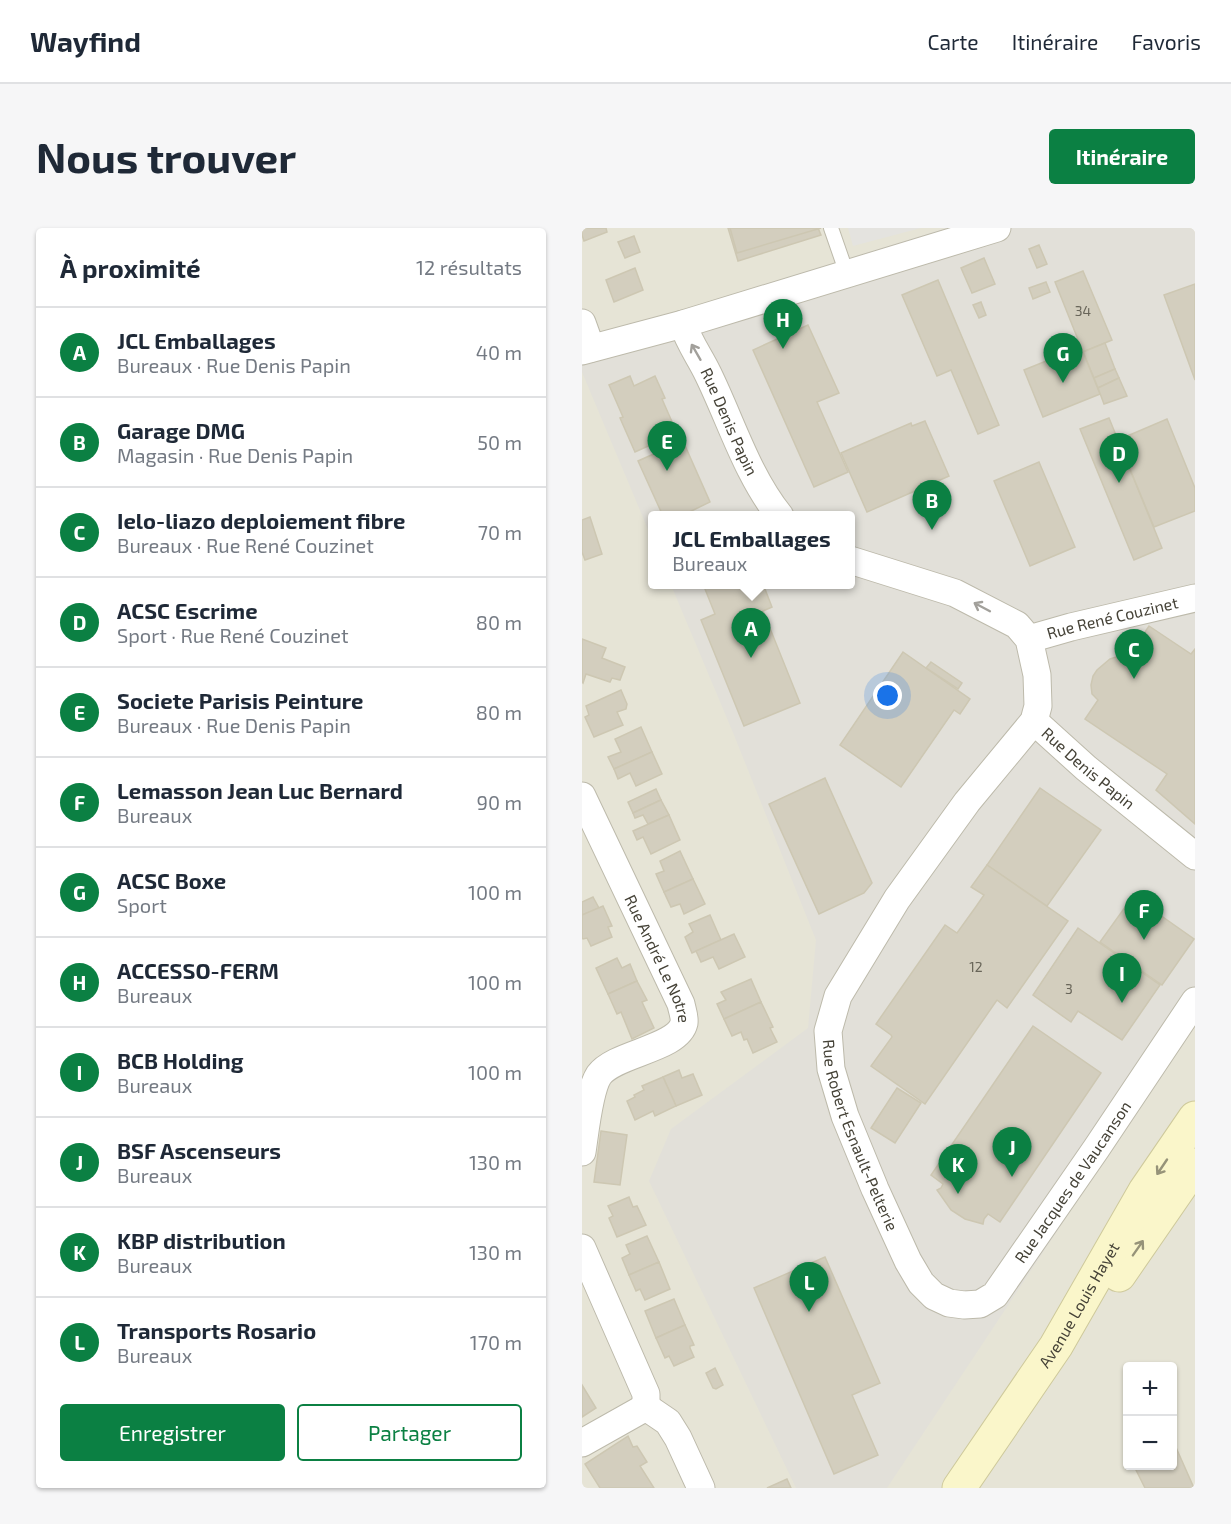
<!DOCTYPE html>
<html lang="fr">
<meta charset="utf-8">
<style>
body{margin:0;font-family:"Exo 2",sans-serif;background:#f6f6f7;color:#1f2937}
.controls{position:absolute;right:18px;bottom:18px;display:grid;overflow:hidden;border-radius:6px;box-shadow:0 2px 4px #0004}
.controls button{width:54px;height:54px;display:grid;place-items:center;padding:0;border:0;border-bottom:2px solid #e0e1e3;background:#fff;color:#1f2937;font:30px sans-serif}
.you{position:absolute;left:306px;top:468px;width:21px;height:21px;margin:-15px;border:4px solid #fff;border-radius:50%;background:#1a73e8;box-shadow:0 0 0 9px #1a73e833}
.badge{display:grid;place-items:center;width:39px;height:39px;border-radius:50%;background:#0b8043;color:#fff;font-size:20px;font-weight:700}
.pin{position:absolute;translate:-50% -50px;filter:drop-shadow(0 2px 3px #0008)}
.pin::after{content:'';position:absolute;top:32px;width:21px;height:18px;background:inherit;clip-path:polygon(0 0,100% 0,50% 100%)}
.popup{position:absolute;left:66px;top:283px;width:207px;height:78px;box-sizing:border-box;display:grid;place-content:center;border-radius:6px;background:#fff;filter:drop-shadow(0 2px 4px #0005);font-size:20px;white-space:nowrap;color:#747a83}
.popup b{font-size:22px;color:#1f2937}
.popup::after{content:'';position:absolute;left:50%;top:100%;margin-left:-12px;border:12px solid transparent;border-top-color:#fff}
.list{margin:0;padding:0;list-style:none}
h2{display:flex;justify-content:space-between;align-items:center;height:78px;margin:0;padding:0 24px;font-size:26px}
h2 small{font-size:20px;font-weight:400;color:#747a83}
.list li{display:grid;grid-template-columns:39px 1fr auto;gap:18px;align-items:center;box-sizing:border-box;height:90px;padding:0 24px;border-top:2px solid #e0e1e3}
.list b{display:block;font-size:22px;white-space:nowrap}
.list p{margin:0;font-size:20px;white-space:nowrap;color:#747a83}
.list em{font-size:20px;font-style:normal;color:#747a83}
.actions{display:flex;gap:12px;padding:18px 24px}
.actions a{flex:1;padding:14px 0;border:2px solid #0b8043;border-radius:6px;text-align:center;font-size:21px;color:#0b8043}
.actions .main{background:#0b8043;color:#fff}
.map{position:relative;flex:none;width:613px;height:1260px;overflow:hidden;border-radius:6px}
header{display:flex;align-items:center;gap:36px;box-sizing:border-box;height:84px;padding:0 30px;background:#fff;border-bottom:2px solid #e0e1e3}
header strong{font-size:28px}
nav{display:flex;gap:33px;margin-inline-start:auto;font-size:21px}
.intro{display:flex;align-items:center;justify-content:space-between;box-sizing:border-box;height:144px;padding:0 36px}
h1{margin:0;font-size:42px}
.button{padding:15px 27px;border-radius:6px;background:#0b8043;color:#fff;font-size:21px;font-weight:700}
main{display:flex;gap:36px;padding:0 36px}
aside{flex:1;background:#fff;border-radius:6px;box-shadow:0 2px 4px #0004}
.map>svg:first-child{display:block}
.residential{fill:#e6e4d6;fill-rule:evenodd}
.industrial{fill:#e2e0d9}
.parking{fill:#e4e3df}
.building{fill:#d3cebe;stroke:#cdc7b2;stroke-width:1.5}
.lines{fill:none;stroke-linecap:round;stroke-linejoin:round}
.service-casing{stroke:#bdbaab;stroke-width:16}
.minor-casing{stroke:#bdbaab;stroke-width:29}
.secondary-casing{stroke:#cec99b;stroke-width:35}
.service{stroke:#fff;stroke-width:14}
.minor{stroke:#fff;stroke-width:27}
.secondary{stroke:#faf6ca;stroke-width:33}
.oneway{stroke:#a2a09b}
.oneway2{stroke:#969379}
.labels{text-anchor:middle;stroke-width:4.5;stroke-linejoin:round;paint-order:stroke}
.number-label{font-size:14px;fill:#686559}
.street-label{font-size:16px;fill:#454237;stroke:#fff}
</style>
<header>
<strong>Wayfind</strong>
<nav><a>Carte</a><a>Itinéraire</a><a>Favoris</a></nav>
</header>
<div class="intro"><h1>Nous trouver</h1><a class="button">Itinéraire</a></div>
<main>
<aside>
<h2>À proximité<small>12 résultats</small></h2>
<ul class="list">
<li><span class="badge">A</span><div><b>JCL Emballages</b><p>Bureaux · Rue Denis Papin</p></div><em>40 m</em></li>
<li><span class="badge">B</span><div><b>Garage DMG</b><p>Magasin · Rue Denis Papin</p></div><em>50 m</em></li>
<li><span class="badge">C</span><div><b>Ielo-liazo deploiement fibre</b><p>Bureaux · Rue René Couzinet</p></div><em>70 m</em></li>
<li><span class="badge">D</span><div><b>ACSC Escrime</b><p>Sport · Rue René Couzinet</p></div><em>80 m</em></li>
<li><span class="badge">E</span><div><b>Societe Parisis Peinture</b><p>Bureaux · Rue Denis Papin</p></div><em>80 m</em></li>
<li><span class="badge">F</span><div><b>Lemasson Jean Luc Bernard</b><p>Bureaux</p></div><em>90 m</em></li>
<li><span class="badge">G</span><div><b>ACSC Boxe</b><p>Sport</p></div><em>100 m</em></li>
<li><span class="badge">H</span><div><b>ACCESSO-FERM</b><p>Bureaux</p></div><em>100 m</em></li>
<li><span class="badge">I</span><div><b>BCB Holding</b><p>Bureaux</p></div><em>100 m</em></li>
<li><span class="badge">J</span><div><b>BSF Ascenseurs</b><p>Bureaux</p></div><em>130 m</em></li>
<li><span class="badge">K</span><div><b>KBP distribution</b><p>Bureaux</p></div><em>130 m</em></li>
<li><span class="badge">L</span><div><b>Transports Rosario</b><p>Bureaux</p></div><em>170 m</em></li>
</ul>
<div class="actions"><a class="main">Enregistrer</a><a>Partager</a></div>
</aside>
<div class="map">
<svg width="613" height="1260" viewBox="0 0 613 1260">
<rect width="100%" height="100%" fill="#f2f1e8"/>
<path class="residential" d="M0,0H613V1260H0ZM70,288H268V356H70ZM546,1138H590V1238H546Z"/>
<polygon class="industrial" points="364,0 613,0 613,795 305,1260 214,1260 67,953 89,901 226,800 234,712 152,507 89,357 268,356 268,288 70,288 70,311 0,144 0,113"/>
<polygon class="parking" points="266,0 339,0 271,18"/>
<g class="building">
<polygon points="0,0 24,0 25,4 2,13 0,7"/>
<polygon points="146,0 236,0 239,7 156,33"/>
<polygon points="148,0 239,0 155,25"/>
<polygon points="52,8 58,24 43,30 36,14"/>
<polygon points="457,17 465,36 455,40 447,21"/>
<polygon points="402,30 413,56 390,65 379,40"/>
<polygon points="53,40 61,62 32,74 24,52"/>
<polygon points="501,43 530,112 501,124 473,54"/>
<polygon points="356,52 417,197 396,206 369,142 355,148 320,67"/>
<polygon points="464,54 468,64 451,71 447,60"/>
<polygon points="613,56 613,152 582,67"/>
<polygon points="399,74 404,87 397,90 391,77"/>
<polygon points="226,97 257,165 235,174 266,244 232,259 171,122"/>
<polygon points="523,115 533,141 512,150 501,124"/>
<polygon points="499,119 518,166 461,189 442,142"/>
<polygon points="533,141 537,150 516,160 512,150"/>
<polygon points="48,148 52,158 73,148 83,170 80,171 95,205 53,224 38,190 41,189 27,157"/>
<polygon points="537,150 545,168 522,176 516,160"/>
<polygon points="527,190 580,320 552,332 498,201"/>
<polygon points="585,191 613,260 613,283 572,299 536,212"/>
<polygon points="343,193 367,248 285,284 259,225 329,195 330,198"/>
<polygon points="101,213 128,274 99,288 81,288 56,233"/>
<polygon points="457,234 493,319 448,338 412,253"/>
<polygon points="8,289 20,326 3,332 0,324 0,292"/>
<polygon points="121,356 181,356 190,379 181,383 218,475 162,498 119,392 133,386"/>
<polygon points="567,398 609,426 613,421 613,596 574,562 585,546 503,491 516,472 510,466 509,457 511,448 515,442 528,431 534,429 542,435"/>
<polygon points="0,411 24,420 20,430 43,439 38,452 30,450 28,454 4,446 1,455 0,454"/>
<polygon points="321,424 388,471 378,486 372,482 319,559 258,517"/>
<polygon points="349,434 380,455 376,461 344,440"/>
<polygon points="39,462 45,476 44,481 35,484 41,497 12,509 3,489 7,487 4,478"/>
<polygon points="59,499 70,524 32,541 26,529 39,524 33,511"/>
<polygon points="70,524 80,546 54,558 48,545 36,551 32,541"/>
<polygon points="243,550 290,655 282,665 237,686 187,576"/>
<polygon points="458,560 519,602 465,678 405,637"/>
<polygon points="74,561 79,572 51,585 46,574"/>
<polygon points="79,572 87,587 66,596 61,587 53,590 51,585"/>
<polygon points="87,587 98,612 69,626 61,609 55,612 51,603"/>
<polygon points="98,623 111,651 82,664 74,646 82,643 78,633"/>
<polygon points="405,637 486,693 425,780 415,772 343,876 289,838 310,809 309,807 294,796 363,697 375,705 393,680 402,667 389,659"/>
<polygon points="111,651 123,676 102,686 98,676 89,679 82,664"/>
<polygon points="551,668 612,711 580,757 518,714"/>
<polygon points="11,669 17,680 0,687 0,674"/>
<polygon points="21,678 30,698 26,699 30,709 9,718 5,710 1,711 0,710 0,687"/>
<polygon points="128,687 139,712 110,725 103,709 111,704 107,696"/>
<polygon points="496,700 578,757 540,812 496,783 489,794 451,767"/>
<polygon points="152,706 163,729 137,741 131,729 119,734 114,723"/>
<polygon points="35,730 40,740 48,736 55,753 26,766 14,740"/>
<polygon points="169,751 179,774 142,791 135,776 144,772 139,764"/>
<polygon points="55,753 65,772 60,774 72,800 50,811 39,784 35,786 26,766"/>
<polygon points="179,774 191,799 188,800 195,814 171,825 165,811 162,812 159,804 150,808 142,791"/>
<polygon points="451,798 519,845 418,994 406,986 402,991 401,996 383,991 369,982 355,962 359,960 361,956 349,947"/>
<polygon points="97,842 100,850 111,846 120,867 94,878 81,849"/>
<polygon points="81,849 94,878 73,888 71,883 53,892 45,873 53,869 52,867 62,862 60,858"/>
<polygon points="315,860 339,875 313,915 289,900"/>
<polygon points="19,903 45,907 38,957 12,954"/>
<polygon points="47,969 51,979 55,978 64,997 35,1009 27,990 31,988 26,978"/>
<polygon points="65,1008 77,1034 47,1047 40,1030 48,1026 44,1017"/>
<polygon points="243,1029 298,1155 270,1167 296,1227 252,1246 172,1060"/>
<polygon points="77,1034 88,1061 63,1072 58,1061 54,1063 47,1047"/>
<polygon points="92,1071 103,1097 74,1110 63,1083"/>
<polygon points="103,1097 112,1117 108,1118 108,1120 112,1129 92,1138 87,1128 83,1130 74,1110"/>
<polygon points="133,1140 141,1157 134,1161 131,1160 124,1145"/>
<polygon points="0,1157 14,1180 0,1189"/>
<polygon points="46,1208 51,1219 55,1218 65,1234 58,1238 72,1260 18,1260 3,1236"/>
<polygon points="590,1215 592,1215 612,1260 563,1260 552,1238 590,1238"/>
<polygon points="205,1251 209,1260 185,1260"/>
</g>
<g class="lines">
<g class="service-casing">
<polyline id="service" points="249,0 265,46"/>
</g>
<g class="minor-casing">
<g id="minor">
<polyline points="0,95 9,120"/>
<path id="s1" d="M101,96C107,115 118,129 126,146C149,193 165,247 198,288"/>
<polyline points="0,123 101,96 415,0"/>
<path id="s2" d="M268,332L373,365L435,397L447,411L455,447L456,478L452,493L385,574L315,671L256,768L246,803L249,841L263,888L293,961L326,1033L339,1055L352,1068L367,1075L382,1077L398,1076L413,1067L514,921L613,773"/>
<path id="s3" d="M447,411L489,399L613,370"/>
<path id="s4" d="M452,493L504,540L613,628"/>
<path id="s5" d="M0,568L99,776C100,782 103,789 102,795C96,821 33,825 17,847C7,862 3,905 0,924"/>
<polyline points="0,1020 64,1166 64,1179"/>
<polyline points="0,1215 64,1179 86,1194 96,1210 119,1260"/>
</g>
</g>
<g class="secondary-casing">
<g id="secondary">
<polyline points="537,1047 613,937"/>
<path id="s6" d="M377,1260L474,1118L563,963L613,890"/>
</g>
</g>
<use href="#service" class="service"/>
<use href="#minor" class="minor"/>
<use href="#secondary" class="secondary"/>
</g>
<defs><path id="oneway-shaft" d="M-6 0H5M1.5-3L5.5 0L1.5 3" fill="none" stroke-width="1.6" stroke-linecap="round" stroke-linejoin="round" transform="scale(1.5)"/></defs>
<g class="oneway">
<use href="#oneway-shaft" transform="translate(114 124) rotate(-120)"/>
<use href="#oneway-shaft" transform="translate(400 379) rotate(-152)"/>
</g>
<g class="oneway2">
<use href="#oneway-shaft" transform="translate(580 939) rotate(124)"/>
<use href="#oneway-shaft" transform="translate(556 1020) rotate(-55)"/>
</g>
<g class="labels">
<g class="number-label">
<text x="501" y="88">34</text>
<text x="394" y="744">12</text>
<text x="487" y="766">3</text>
</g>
<g class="street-label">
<text dy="6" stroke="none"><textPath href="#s1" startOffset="108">Rue Denis Papin</textPath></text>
<text dy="6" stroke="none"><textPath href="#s3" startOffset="86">Rue René Couzinet</textPath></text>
<text dy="6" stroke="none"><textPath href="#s4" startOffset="72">Rue Denis Papin</textPath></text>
<text dy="6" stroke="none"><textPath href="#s5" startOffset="180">Rue André Le Notre</textPath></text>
<text dy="6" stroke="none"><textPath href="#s2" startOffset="766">Rue Robert Esnault-Pelterie</textPath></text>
<text dy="6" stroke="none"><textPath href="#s2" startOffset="1148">Rue Jacques de Vaucanson</textPath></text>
<text dy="6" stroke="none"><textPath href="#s6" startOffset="219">Avenue Louis Hayet</textPath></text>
</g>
</g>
</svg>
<div class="controls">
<button>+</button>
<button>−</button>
</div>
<div class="you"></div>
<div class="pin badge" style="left:169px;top:430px">A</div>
<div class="popup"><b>JCL Emballages</b>Bureaux</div>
<div class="pin badge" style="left:350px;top:302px">B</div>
<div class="pin badge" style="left:552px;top:451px">C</div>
<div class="pin badge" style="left:537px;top:255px">D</div>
<div class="pin badge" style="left:85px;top:243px">E</div>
<div class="pin badge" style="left:562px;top:712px">F</div>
<div class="pin badge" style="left:481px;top:155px">G</div>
<div class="pin badge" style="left:201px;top:121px">H</div>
<div class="pin badge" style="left:540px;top:775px">I</div>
<div class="pin badge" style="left:430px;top:949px">J</div>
<div class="pin badge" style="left:376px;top:966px">K</div>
<div class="pin badge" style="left:227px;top:1084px">L</div>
</div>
</main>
